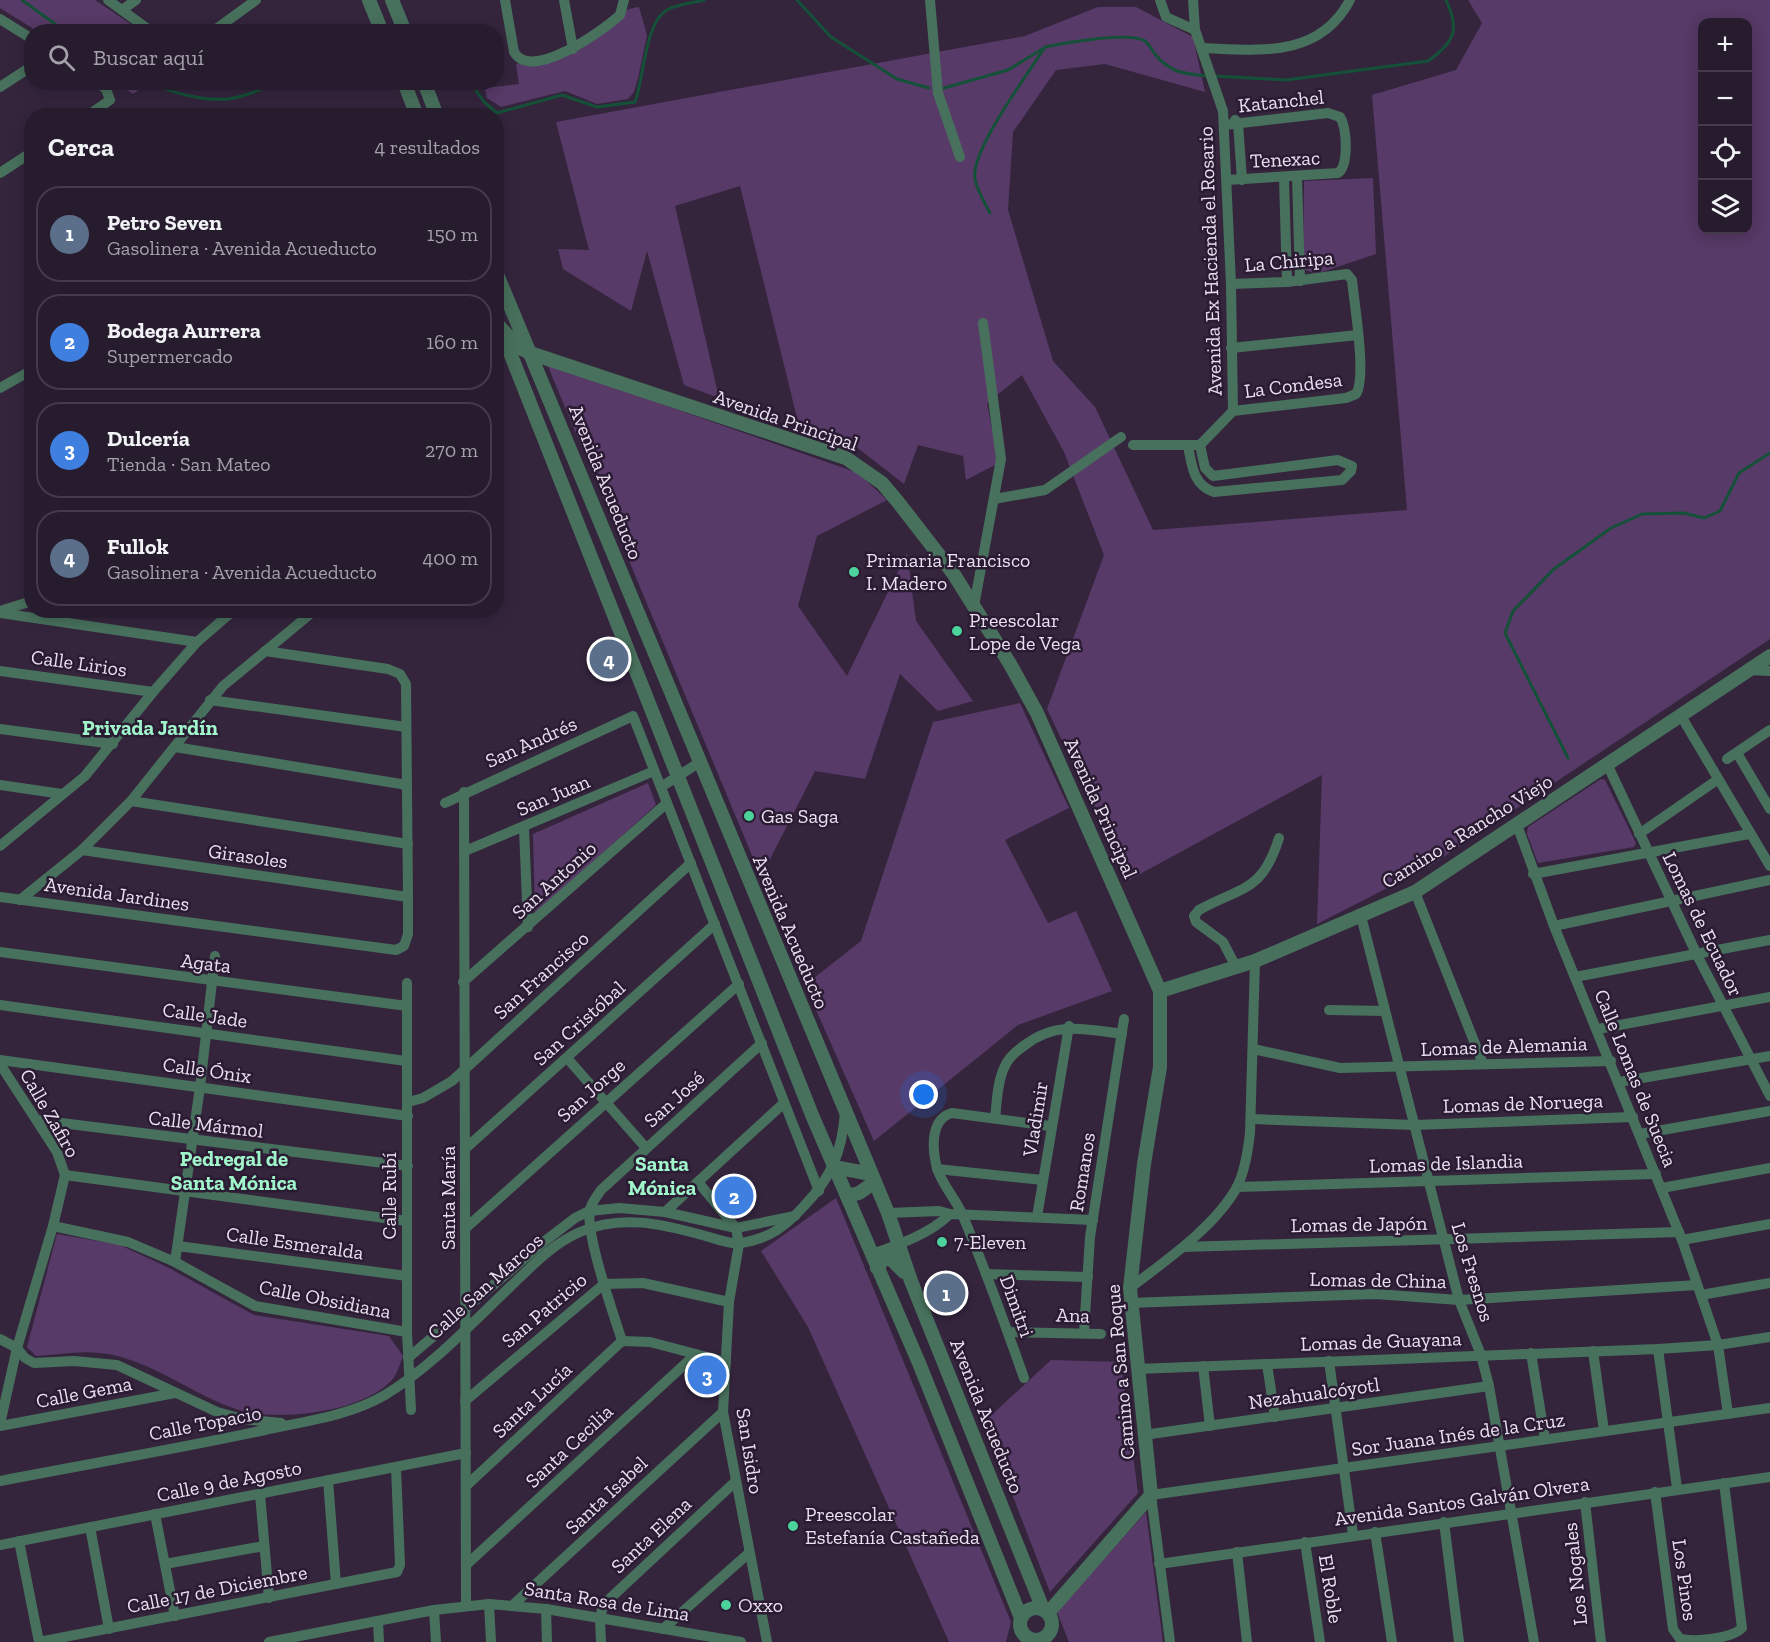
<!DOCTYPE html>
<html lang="es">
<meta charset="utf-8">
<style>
body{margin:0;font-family:"Zilla Slab",serif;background:#33293a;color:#f1f3f6}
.controls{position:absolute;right:18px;top:18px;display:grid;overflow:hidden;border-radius:12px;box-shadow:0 3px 15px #0003}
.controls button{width:54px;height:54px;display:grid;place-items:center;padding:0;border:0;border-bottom:2px solid #433a4a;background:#271c2e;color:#f1f3f6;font:30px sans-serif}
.you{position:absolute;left:924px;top:1095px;width:21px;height:21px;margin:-15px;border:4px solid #fff;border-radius:50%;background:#1a73e8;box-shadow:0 0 0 9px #1a73e833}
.badge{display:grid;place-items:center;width:39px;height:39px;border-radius:50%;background:#4cd39b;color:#fff;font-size:20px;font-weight:700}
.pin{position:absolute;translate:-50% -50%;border:3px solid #fff;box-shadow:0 2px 6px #0006}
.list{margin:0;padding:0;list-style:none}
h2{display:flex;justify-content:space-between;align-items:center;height:78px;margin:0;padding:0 24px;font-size:26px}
h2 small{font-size:20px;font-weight:400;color:#a4a1aa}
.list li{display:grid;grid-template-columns:39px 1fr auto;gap:18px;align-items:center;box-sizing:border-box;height:96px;margin:0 12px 12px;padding:0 12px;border:2px solid #433a4a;border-radius:24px}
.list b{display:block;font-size:22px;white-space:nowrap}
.list p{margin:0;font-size:20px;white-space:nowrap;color:#a4a1aa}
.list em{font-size:20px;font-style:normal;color:#a4a1aa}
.icon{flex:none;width:33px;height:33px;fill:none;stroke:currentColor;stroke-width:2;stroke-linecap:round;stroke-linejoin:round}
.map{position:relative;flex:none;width:1770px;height:1642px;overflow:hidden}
.search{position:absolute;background:#271c2e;box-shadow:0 3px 15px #0003;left:24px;top:24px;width:480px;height:66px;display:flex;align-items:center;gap:15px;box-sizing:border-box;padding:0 21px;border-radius:24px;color:#a4a1aa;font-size:22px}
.panel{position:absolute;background:#271c2e;box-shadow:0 3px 15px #0003;left:24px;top:108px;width:480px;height:510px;border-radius:24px}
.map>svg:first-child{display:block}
.green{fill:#573a67;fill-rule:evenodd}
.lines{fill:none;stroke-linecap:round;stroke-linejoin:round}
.stream{stroke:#145138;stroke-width:3}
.minor{stroke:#48715d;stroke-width:10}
.tertiary{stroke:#48715d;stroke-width:14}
.poi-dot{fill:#4cd39b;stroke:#2a1b33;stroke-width:2}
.labels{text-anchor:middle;stroke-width:5;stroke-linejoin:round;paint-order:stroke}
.street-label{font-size:20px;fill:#eae0f0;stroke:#2a1b33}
.poi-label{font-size:20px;fill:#eae0f0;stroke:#2a1b33;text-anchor:start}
.neighbourhood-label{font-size:21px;font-weight:bold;fill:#a1f5cb;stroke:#2a1b33}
</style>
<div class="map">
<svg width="1770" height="1642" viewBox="0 0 1770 1642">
<rect width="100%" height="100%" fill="#34253d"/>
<g class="green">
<polygon points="0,0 95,0 141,31 37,31 0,8"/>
<path d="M1468,0H1770V639L1430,866L1317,924L1322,775L1129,880L1047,709L1104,555L1064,452L1022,375L987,403L999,463L966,480L963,456L918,445L904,484L855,446L799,426L740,186L675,206L719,398L684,385L647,251L631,311L563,269L558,249L589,250L556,122L1025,36L1098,7H1136L1193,37L1205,92L1105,64L1056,70L1013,132L1008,210L1053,361L1095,407L1153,530L1407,510L1372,95L1456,70L1482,23ZM1702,22H1748V230H1702Z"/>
<path d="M639,7L647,35L638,78L634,92L628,99L597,104L565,91L501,107L487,98L485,88L519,84L516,64C535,61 557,58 574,48C596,33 612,10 639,7Z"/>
<polygon points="116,83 149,83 133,94"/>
<polygon points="1373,178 1376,254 1322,272 1314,273 1303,269 1304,181"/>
<polygon points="547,364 858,473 887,500 817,536 798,606 847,676 907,553 916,621 973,701 938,711 900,674 865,779 815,771 761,877"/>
<polygon points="1020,703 1069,808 1005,840 1048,923 1076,911 1112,991 1018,1025 874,1141 805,985 861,941 933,722"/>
<polygon points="1601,779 1605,780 1636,843 1634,847 1538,863 1527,834 1528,827"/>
<polygon points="648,783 656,805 535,914 533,834"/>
<polygon points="836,1198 1011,1622 1006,1642 949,1642 808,1327 761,1251"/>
<path d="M57,1234L120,1245L169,1268L254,1315L389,1336L403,1356C400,1364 397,1375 391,1381C362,1412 279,1422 239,1410C195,1396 158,1365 113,1355C88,1349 61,1354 36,1356L27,1347Z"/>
<polygon points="1051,1360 1121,1362 1138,1493 1050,1592 984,1422"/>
<polygon points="1146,1512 1163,1642 1069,1642 1057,1612"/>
</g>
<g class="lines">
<g class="stream">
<polyline points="22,0 66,32"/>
<polyline points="797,0 831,37 897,79 929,88"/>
<path d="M1215,76L1286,80L1428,61C1455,42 1460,29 1446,0"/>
<path d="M151,82C172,94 205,101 228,99C246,97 265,87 282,82"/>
<path d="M470,82L484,102L497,113L562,95L597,107L635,102C644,78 645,22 667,10C677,4 693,3 704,0"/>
<polyline points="944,88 1008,70 1044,48"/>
<path d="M990,213C985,203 977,191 975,179C970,151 1028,74 1045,47C1065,43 1126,32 1143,40C1148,42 1152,50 1155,54C1170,73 1185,74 1208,76"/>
<polyline points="1568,758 1505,633 1513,611 1554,569 1611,528 1642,514 1684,513 1704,518 1720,511 1739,473 1770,453"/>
</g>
<g class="minor">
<polyline points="108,0 152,32"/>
<path d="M505,0L514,52C532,82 602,31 620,15L624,0"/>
<polyline points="564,0 573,49"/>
<polyline points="930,0 938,93 960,157"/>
<polyline points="1160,0 1166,17 1195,30 1193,0"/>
<polyline points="122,10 136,0"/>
<polyline points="0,19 32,39"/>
<polyline points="1195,30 1223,111 1231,284 1233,411"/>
<polyline points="212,32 256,0"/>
<path d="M1202,48C1258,50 1319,59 1350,0"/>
<polyline points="0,87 32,66"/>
<polyline points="87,116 110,100 106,89 97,82"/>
<polyline points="1235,120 1238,123 1242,180"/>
<path d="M1224,125L1328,113L1340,117C1347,128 1349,165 1338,173L1227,180"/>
<polyline points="0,173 32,152"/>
<polyline points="1284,178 1287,282"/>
<polyline points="1297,178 1300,281"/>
<path d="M1231,284L1287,282L1347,274L1352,280C1354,302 1367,377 1356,394L1346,398L1233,411"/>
<polyline points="1231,348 1358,335"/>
<polyline points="0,388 32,370"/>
<polyline points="1133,445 1200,445 1233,411"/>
<path d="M1188,446C1192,466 1193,485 1214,492L1342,480L1351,471L1352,466L1338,460L1213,476L1205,468L1200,445"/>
<polyline points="994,499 1045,490 1121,437"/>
<polyline points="974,606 1001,459 983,323"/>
<polyline points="0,611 32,601"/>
<polyline points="0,613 197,642"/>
<polyline points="1749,670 1770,671"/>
<polyline points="0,671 153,692"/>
<polyline points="210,700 406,727"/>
<polyline points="1681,716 1770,866"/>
<polyline points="0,729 113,744"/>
<polyline points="175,747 407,785"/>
<polyline points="1737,753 1770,809"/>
<polyline points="1727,759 1770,730"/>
<polyline points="1608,766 1697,955 1770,1096"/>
<polyline points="0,785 62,794"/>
<polyline points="661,787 700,762"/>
<polyline points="464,792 466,1605"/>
<polyline points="131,801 408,844"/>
<polyline points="445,803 633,716 819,1191"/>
<polyline points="1517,825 1554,926 1682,1240 1718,1345 1728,1414"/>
<polyline points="524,828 528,927"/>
<polyline points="1639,834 1717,780"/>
<polyline points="0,846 85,776 153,692 197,642 234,610"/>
<polyline points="82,850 408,897"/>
<polyline points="465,851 654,771"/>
<polyline points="1533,874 1749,834"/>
<polyline points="1415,892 1483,1064"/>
<polyline points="0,897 396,950 404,946 408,934 408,897 406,684 400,674 388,669 265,651"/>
<polyline points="20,900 82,850 131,801 223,686 315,610"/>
<polyline points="1361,916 1459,1300 1481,1355 1489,1386 1534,1642"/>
<polyline points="1554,926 1770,880"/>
<polyline points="0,952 407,1006"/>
<path d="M1236,967L1223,942L1196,922L1194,916L1199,910C1243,886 1262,892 1279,838"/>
<polyline points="1575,977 1770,940"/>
<polyline points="463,982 667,803"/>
<polyline points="407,983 407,1332 411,1410"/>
<polyline points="0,1005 406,1061"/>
<polyline points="1329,1010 1385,1011"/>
<polyline points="1598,1029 1770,997"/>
<polyline points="1253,1049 1340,1068 1611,1061"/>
<polyline points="567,1058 646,1148"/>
<polyline points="0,1060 408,1116"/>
<polyline points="0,1064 57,1152 65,1175 53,1226 17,1348 0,1424"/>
<polyline points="1619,1082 1770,1056"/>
<polyline points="408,1102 423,1098 452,1081 691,863"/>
<path d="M995,1118C997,1102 997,1083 1004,1068C1008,1058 1016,1051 1025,1045C1056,1021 1086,1029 1122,1034"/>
<polyline points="1251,1119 1414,1125 1633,1117"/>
<polyline points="37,1120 408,1166"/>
<polyline points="1640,1134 1770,1111"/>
<polyline points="466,1148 715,924"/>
<polyline points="937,1169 1043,1180"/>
<polyline points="65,1175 407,1221"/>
<polyline points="698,1182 736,1228 739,1244 729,1302 723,1412 767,1642"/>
<polyline points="1237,1187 1656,1174"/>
<polyline points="1662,1188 1770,1168"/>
<polyline points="665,1212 784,1103"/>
<polyline points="888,1213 939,1211 950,1214 1093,1220"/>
<polyline points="1037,1217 1069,1026"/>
<polyline points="53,1226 128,1242 175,1262 255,1306 407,1332"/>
<polyline points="468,1226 739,984"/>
<polyline points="1682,1240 1770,1224"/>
<polyline points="178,1246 407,1276"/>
<polyline points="1184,1247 1679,1232"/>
<path d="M872,1254C898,1245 930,1234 950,1214"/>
<polyline points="175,1262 200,1087 215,956"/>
<polyline points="986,1274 1088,1277"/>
<path d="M1130,1288C1165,1261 1215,1227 1237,1187C1245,1171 1248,1151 1250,1133L1255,961"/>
<polyline points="1701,1295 1770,1283"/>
<polyline points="1130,1303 1375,1294 1459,1300 1697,1285"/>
<polyline points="1008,1332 1101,1334"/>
<polyline points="1084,1332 1090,1237 1124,1019"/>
<polyline points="0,1339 17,1348 25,1358 34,1363 74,1361 117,1365 217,1412 243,1419 281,1423"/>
<path d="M622,1341C614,1315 585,1234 590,1210C591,1203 597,1196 601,1190L762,1043"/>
<polyline points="622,1341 650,1342 726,1362"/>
<polyline points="1658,1349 1677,1488"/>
<polyline points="1593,1351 1604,1431"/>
<polyline points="1531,1353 1545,1439"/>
<polyline points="408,1358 545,1241 575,1218 589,1211 619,1208 665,1212 736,1228 795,1216"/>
<polyline points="1329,1361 1353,1535"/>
<polyline points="1267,1364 1275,1417"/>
<polyline points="1203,1366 1210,1426"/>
<polyline points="1137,1369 1658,1349 1718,1345 1770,1337"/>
<path d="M1024,1378C1005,1324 985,1269 963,1216C956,1199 942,1185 937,1168C932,1149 930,1119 952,1113L1050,1126"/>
<polyline points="465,1401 604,1284 643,1283 729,1302"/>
<polyline points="0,1426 175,1393"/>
<polyline points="1144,1435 1489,1386"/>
<polyline points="328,1480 336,1584"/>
<path d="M0,1481C88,1464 177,1449 265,1430C306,1421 349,1416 385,1395C431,1367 471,1324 510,1287C532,1266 552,1244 580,1232C621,1214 662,1224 702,1235C714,1238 730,1245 741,1243C769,1239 786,1226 804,1206C831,1178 842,1152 845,1113"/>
<polyline points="466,1486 622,1341"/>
<path d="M1655,1492L1673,1629L1680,1639C1695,1642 1731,1639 1742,1628L1724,1483"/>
<polyline points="260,1494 269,1598"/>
<polyline points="1585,1502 1601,1642"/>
<polyline points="155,1514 175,1616"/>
<polyline points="1444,1522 1459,1642"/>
<polyline points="90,1527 109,1629"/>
<polyline points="1375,1532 1392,1642"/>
<polyline points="19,1541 39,1642"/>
<polyline points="1305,1542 1320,1642"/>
<polyline points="0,1545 466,1453"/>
<polyline points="1237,1552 1247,1642"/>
<polyline points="165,1564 264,1546"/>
<polyline points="1159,1564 1770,1477"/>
<polyline points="466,1565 696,1354"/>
<polyline points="489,1604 491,1642"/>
<polyline points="514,1604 723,1412"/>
<polyline points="546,1609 547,1642"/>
<polyline points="434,1610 436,1642"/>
<polyline points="378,1621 379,1642"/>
<polyline points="663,1629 749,1553"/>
<polyline points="39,1642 397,1572 400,1565 396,1468"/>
<polyline points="269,1642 434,1610 489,1604 546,1609 741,1642"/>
<polyline points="601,1642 600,1619 603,1605 735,1482"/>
<polyline points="1170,1642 1151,1495 1770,1408"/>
</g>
<g class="tertiary">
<polyline points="369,0 382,32"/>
<polyline points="392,0 405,32"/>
<polyline points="404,82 417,116"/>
<polyline points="424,82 437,116"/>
<polyline points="496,272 888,1213 911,1281 1043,1609"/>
<polyline points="499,326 518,347 530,353 846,458 882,483 898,502 953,573 1010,664 1037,713 1160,991 1160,1067 1144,1164 1130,1288 1151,1495 1048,1613"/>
<polyline points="503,335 812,1115 919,1363 1021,1618"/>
<polyline points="1160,991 1255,961 1415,892 1770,656"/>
<polyline points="834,1167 871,1174"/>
<polyline points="847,1196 859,1193 875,1182"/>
<polyline points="877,1268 883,1260 890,1258 904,1272"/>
<circle cx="1036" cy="1624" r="16"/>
</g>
</g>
<g class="poi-dot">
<circle cx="854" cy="572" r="6"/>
<circle cx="957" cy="631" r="6"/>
<circle cx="749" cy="816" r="6"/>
<circle cx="942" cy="1242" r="6"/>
<circle cx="793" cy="1526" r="6"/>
<circle cx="726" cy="1605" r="6"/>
</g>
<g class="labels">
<g class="street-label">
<text transform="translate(1281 101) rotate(-6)" y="7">Katanchel</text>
<text transform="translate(1285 159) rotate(-3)" y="7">Tenexac</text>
<text transform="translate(1210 261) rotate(-92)" y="7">Avenida Ex Hacienda el Rosario</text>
<text transform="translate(1289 261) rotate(-5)" y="7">La Chiripa</text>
<text transform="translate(1293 385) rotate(-7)" y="7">La Condesa</text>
<text transform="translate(786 420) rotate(19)" y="7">Avenida Principal</text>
<text transform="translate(606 482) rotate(68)" y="7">Avenida Acueducto</text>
<text transform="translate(79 663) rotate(8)" y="7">Calle Lirios</text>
<text transform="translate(531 742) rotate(-24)" y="7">San Andrés</text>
<text transform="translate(553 795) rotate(-23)" y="7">San Juan</text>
<text transform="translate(1101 808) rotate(66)" y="7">Avenida Principal</text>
<text transform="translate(1467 831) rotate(-32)" y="7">Camino a Rancho Viejo</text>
<text transform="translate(248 856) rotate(8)" y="7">Girasoles</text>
<text transform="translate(554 880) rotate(-42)" y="7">San Antonio</text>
<text transform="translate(117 894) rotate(8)" y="7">Avenida Jardines</text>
<text transform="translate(1703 924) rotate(64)" y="7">Lomas de Ecuador</text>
<text transform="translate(791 932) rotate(67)" y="7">Avenida Acueducto</text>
<text transform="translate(206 963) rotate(7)" y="7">Agata</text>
<text transform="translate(541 975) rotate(-42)" y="7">San Francisco</text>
<text transform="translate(205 1015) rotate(8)" y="7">Calle Jade</text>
<text transform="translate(579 1023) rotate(-42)" y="7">San Cristóbal</text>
<text transform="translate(1504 1046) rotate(-2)" y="7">Lomas de Alemania</text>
<text transform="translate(207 1070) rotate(8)" y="7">Calle Ónix</text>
<text transform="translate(1636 1078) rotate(68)" y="7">Calle Lomas de Suecia</text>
<text transform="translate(591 1090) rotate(-42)" y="7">San Jorge</text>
<text transform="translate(674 1099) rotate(-42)" y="7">San José</text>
<text transform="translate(1523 1103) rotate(-2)" y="7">Lomas de Noruega</text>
<text transform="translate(50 1113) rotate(60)" y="7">Calle Zafiro</text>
<text transform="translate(1035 1119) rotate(-81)" y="7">Vladimir</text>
<text transform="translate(206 1124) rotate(7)" y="7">Calle Mármol</text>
<text transform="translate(1446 1163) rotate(-2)" y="7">Lomas de Islandia</text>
<text transform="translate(1082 1172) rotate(-81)" y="7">Romanos</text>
<text transform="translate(389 1196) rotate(-90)" y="7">Calle Rubí</text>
<text transform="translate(448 1198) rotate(-90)" y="7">Santa María</text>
<text transform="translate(1359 1224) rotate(-1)" y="7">Lomas de Japón</text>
<text transform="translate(295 1243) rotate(8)" y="7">Calle Esmeralda</text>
<text transform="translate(1473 1272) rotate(73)" y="7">Los Fresnos</text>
<text transform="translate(1378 1280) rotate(1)" y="7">Lomas de China</text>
<text transform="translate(485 1286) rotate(-42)" y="7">Calle San Marcos</text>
<text transform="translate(325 1299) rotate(11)" y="7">Calle Obsidiana</text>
<text transform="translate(1017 1306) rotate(70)" y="7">Dimitri</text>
<text transform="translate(544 1310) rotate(-40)" y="7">San Patricio</text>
<text transform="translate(1073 1315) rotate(2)" y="7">Ana</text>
<text transform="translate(1381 1341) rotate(-2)" y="7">Lomas de Guayana</text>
<text transform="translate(1120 1372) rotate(-95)" y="7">Camino a San Roque</text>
<text transform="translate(84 1392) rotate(-11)" y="7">Calle Gema</text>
<text transform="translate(1314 1393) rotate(-8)" y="7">Nezahualcóyotl</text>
<text transform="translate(532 1400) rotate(-43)" y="7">Santa Lucía</text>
<text transform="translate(987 1416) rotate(68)" y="7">Avenida Acueducto</text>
<text transform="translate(205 1423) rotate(-11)" y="7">Calle Topacio</text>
<text transform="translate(1458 1434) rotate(-8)" y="7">Sor Juana Inés de la Cruz</text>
<text transform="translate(569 1446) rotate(-43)" y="7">Santa Cecilia</text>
<text transform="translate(750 1451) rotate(81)" y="7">San Isidro</text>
<text transform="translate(229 1481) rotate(-11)" y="7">Calle 9 de Agosto</text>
<text transform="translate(606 1495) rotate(-43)" y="7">Santa Isabel</text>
<text transform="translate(1462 1501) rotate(-8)" y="7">Avenida Santos Galván Olvera</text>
<text transform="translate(651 1535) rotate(-43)" y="7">Santa Elena</text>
<text transform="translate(1575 1574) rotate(-96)" y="7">Los Nogales</text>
<text transform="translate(1685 1580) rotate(82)" y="7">Los Pinos</text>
<text transform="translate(217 1589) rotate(-11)" y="7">Calle 17 de Diciembre</text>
<text transform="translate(1331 1589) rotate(81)" y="7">El Roble</text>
<text transform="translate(607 1601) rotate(9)" y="7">Santa Rosa de Lima</text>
</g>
<g class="poi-label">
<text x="866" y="567">Primaria Francisco<tspan x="866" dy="23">I. Madero</tspan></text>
<text x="969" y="627">Preescolar<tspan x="969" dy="23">Lope de Vega</tspan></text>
<text x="761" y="823">Gas Saga</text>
<text x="954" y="1249">7-Eleven</text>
<text x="805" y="1521">Preescolar<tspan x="805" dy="23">Estefanía Castañeda</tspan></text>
<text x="738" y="1612">Oxxo</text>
</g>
<g class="neighbourhood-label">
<text x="150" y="735">Privada Jardín</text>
<text x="234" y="1166">Pedregal de<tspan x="234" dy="24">Santa Mónica</tspan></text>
<text x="662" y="1171">Santa<tspan x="662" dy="24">Mónica</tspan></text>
</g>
</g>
</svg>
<div class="controls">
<button>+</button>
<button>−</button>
<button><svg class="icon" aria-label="locate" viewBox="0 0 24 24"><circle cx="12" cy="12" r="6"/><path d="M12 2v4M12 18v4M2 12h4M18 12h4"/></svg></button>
<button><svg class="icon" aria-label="layers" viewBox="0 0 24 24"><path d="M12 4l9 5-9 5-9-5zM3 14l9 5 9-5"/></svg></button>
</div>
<div class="you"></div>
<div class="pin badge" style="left:946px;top:1293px;background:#5c6f8a">1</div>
<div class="pin badge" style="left:734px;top:1196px;background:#3f7fe0">2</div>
<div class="pin badge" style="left:707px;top:1375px;background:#3f7fe0">3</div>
<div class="pin badge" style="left:609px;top:659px;background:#5c6f8a">4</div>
<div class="search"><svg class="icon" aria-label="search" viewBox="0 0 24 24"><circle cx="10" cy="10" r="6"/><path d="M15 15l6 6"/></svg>Buscar aquí</div>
<section class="panel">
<h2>Cerca<small>4 resultados</small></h2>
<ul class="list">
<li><span class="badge" style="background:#5c6f8a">1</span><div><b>Petro Seven</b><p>Gasolinera · Avenida Acueducto</p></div><em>150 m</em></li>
<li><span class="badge" style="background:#3f7fe0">2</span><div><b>Bodega Aurrera</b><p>Supermercado</p></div><em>160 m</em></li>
<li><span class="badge" style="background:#3f7fe0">3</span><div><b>Dulcería</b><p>Tienda · San Mateo</p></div><em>270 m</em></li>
<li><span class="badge" style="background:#5c6f8a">4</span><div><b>Fullok</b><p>Gasolinera · Avenida Acueducto</p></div><em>400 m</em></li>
</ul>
</section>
</div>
